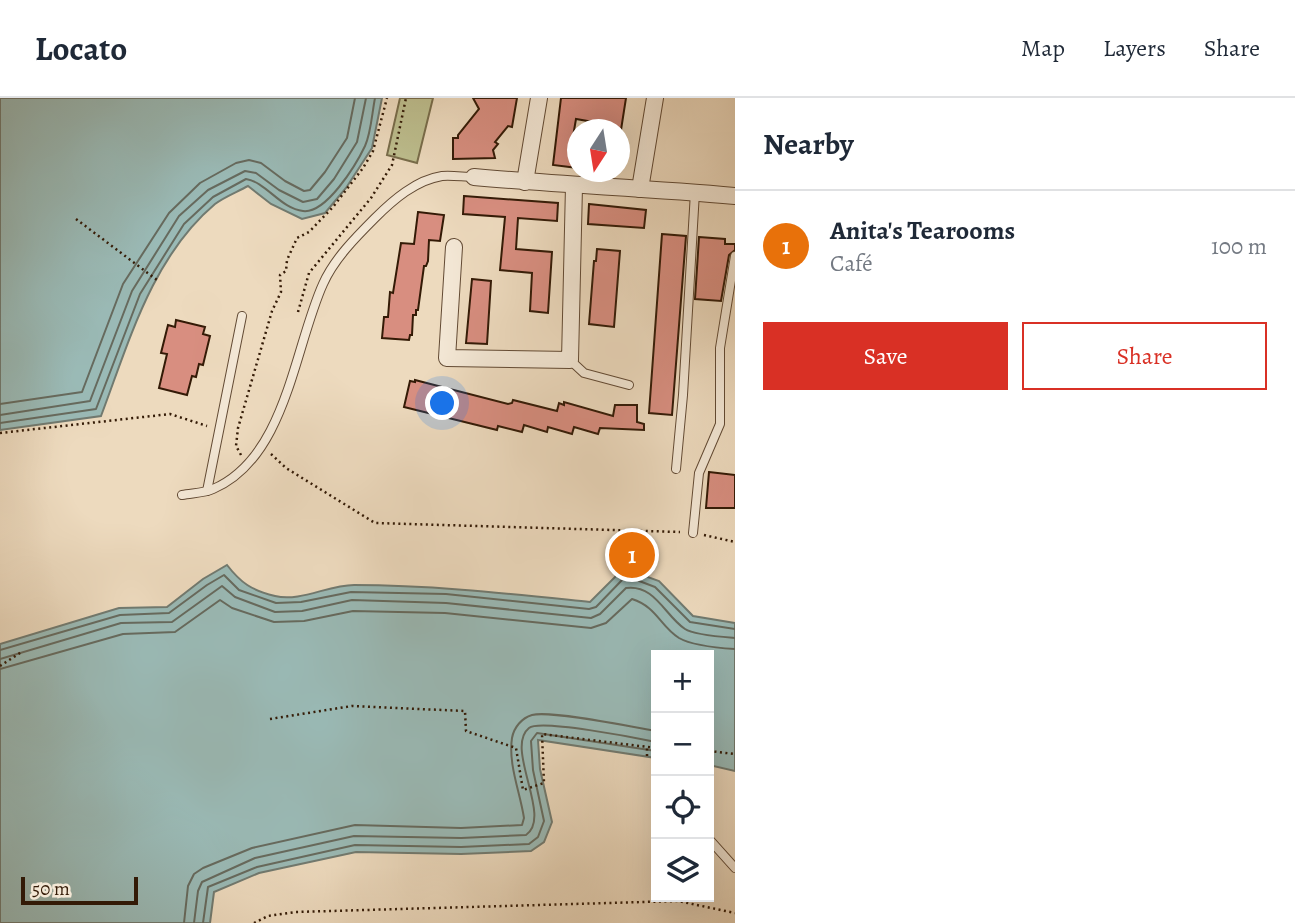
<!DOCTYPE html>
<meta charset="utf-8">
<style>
body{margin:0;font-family:Alegreya,serif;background:#f2f2f3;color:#1f2937}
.controls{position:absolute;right:21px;bottom:21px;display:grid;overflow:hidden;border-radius:0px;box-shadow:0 7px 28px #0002}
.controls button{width:63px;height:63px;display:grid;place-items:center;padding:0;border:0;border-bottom:2px solid #e0e1e3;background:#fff;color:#1f2937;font:35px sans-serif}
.compass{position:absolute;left:567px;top:21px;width:63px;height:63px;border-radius:50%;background:#fff;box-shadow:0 7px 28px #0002;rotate:192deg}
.scale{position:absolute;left:21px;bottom:18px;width:117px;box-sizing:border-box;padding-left:7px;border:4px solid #331a06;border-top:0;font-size:19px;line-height:24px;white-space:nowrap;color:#331a06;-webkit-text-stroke:5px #f3e7d5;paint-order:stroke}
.you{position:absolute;left:443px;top:306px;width:24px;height:24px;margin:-18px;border:5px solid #fff;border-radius:50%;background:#1a73e8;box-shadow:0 0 0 10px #1a73e833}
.badge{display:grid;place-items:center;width:46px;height:46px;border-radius:50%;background:#d93025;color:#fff;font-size:23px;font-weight:700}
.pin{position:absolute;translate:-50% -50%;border:4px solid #fff;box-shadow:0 2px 7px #0006}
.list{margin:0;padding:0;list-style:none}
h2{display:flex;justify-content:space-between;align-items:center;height:91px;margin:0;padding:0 28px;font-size:30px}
h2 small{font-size:23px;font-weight:400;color:#747a83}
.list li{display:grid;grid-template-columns:46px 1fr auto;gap:21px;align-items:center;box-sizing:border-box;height:112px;padding:0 28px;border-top:2px solid #e0e1e3}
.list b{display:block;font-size:26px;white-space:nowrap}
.list p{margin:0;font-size:23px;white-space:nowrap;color:#747a83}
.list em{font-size:23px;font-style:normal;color:#747a83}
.actions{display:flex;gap:14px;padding:21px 28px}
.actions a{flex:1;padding:16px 0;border:2px solid #d93025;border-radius:0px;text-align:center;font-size:24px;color:#d93025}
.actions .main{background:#d93025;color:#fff}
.icon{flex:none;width:38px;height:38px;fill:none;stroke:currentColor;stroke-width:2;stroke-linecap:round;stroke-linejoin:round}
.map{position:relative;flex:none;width:735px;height:825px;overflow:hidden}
header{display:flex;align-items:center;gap:42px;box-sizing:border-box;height:98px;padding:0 35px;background:#fff;border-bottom:2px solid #e0e1e3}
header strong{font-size:33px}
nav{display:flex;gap:38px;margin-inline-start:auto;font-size:24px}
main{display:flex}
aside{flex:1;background:#fff}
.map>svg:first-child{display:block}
.green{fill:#bdbe8e;stroke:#786c4a;stroke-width:2}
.water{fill:#9abab6;stroke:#717a70;stroke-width:2}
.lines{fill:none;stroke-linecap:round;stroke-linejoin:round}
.shore{stroke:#666a5e;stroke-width:2}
.building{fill:#d88e80;stroke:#331a06;stroke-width:2}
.service-casing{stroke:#624a34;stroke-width:10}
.minor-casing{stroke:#624a34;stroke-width:18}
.path{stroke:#331a06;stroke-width:2.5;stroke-dasharray:2 3.5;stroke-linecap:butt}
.service{stroke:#f3e7d5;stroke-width:8}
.minor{stroke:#f3e7d5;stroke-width:16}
</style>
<header>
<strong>Locato</strong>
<nav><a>Map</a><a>Layers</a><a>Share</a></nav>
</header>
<main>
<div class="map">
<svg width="735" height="825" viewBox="0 0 735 825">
<rect width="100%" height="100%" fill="#eddabe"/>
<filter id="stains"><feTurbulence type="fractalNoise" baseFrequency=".00286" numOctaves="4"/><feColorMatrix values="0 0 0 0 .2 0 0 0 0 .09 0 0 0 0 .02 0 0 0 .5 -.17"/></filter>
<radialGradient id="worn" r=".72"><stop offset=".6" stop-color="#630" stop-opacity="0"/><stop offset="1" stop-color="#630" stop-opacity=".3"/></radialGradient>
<polygon class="green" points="400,0 433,0 417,65 387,57"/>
<g class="water">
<path d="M0,0H382L372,50L346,90L325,115L302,121L271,106L248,88C237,94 224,99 215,106C152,159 129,244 101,318L0,332Z"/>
<path d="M227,467C241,485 251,492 275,498C301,504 328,487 354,487C433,487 512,496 590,504L620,474H634L659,483L693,518L735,525V673L709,667V557H656V660L538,642L540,671L552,724L544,744L531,753L461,756L356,754L259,775L214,794L210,825H0V546L119,510L167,509L203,481Z"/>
</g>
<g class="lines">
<g class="shore">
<polyline points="0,306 82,294 123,186 169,115 200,85 236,65 249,62 261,65 285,83 304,93 310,92 325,74 347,40 355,0"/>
<polyline points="0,317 90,303 132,193 179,118 208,92 245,73 256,75 279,92 303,104 317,101 334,81 357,44 366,0"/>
<path d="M0,325L96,311L140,196L184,126L213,99L246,81C266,84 281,111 303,113C326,116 356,67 365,48C371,35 372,15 375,0"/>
<polyline points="0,552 120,517 169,515 207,487 224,477 239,492 276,505 301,504 351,494 446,496 589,511 596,509 623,481 634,481 655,489 690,524 735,531"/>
<path d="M0,561L121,525L172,524L222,488L235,499L275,514L302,513L352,502L446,505L591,520L600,516L626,490C655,486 665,518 685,531C694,537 723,539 735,540"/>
<path d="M0,571L123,536L175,534L220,502L232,510L274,524L304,523L353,513L445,515L591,530L606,525L632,501C657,509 660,528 679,540C693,548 719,550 735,551"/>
<path d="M184,825L188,788L194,776L203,770L252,750L355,727L461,730L522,727L524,720C520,694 508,666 512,640C514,629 522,620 532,617C551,612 633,629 656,633"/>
<path d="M194,825L198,793L202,784L255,760L354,738L461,740L526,737C553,719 504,650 529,630C540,621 637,640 656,644"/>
<polyline points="203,825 208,789 257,769 355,747 461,749 529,746 538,739 544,723 533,672 531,643 537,635 656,653"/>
</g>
</g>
<g class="building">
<polygon points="473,0 517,0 512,29 508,28 495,44 498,46 493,52 495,60 453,61 453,40 458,40 458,37 479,11"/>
<polygon points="561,0 626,0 621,32 604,32 605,26 576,21 571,50 578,50 578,70 553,67"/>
<polygon points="464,98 558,105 557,123 518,120 516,151 552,154 548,215 530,213 532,175 500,172 505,119 463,116"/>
<polygon points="589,106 646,112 644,130 588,126"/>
<polygon points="418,114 444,117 440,143 429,142 428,163 426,168 424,168 418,212 416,212 416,217 413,217 412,237 410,237 409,242 382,240 384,219 388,219 390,194 393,195 401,145 414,146"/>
<polygon points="662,136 686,138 672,317 649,315"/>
<polygon points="699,139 725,141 725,146 735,146 735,152 729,157 721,203 695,201"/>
<polygon points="597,151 620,153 614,229 589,226 594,163 596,163"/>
<polygon points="472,181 491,183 487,246 466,245"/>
<polygon points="176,222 205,229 203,236 210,238 203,267 199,266 196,279 192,278 187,297 159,290 167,256 161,255 168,227 175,229"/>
<polygon points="415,282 508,306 512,305 513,302 557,313 559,305 564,307 564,304 613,318 615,307 637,307 637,324 644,326 644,332 600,330 598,336 574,329 572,336 548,329 547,334 524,327 522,334 498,328 497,332 404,309 410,283 415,284"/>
<polygon points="709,374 735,377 735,410 706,410"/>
</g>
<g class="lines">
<g class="service-casing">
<g id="service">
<polyline points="570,262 584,275 629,287"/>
<polyline points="676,371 683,297 695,94"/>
<polyline points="207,393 242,218"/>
<path d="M182,397C192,395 204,395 213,391C286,360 294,250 323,186C334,161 356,139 375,120C393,102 416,82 442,78C452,77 464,79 474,79"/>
<polyline points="693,435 699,375 720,326 720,250 735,158"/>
<polyline points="709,741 735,770"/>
</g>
</g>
<g class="minor-casing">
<g id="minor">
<path d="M474,79C561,87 648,90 735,98"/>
<polyline points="525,84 539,0"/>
<polyline points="640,91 655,0"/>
<polyline points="454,149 447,260 570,262 574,88"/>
</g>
</g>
<g class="path">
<polyline points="76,121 157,182"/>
<polyline points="298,214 309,175 371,100 392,67 406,0"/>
<polyline points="0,335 170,316 207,328"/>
<polyline points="271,356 286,370 375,425 680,434"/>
<polyline points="241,357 236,348 238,330 272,213 281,194 280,177 286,173 287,162 297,140 309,134 333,109 363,70 373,53 387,0"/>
<polyline points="704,437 735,444"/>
<polyline points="0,568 23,553"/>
<polyline points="270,621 352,608 465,613 466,633 516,650 523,692 544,685 542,636 656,650"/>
<polyline points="709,653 735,656"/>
<polyline points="647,658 647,649"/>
<polyline points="254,825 268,818 296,814 678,803 735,815"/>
</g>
<use href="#service" class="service"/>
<use href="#minor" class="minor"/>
</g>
<rect width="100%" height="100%" filter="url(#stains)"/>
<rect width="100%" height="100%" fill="url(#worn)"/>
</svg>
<div class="controls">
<button>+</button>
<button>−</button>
<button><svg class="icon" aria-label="locate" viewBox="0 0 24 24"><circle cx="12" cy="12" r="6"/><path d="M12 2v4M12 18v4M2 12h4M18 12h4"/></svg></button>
<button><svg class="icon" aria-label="layers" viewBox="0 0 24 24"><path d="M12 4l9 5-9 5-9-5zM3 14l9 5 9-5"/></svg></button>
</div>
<svg class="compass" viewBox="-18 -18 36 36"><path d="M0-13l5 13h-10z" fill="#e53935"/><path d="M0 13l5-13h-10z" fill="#747a83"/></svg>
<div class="scale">50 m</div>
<div class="you"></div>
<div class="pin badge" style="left:632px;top:457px;background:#e8710a">1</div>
</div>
<aside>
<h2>Nearby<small></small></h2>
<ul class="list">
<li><span class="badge" style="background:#e8710a">1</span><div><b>Anita's Tearooms</b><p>Café</p></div><em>100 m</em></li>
</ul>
<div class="actions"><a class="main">Save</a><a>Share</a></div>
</aside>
</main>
